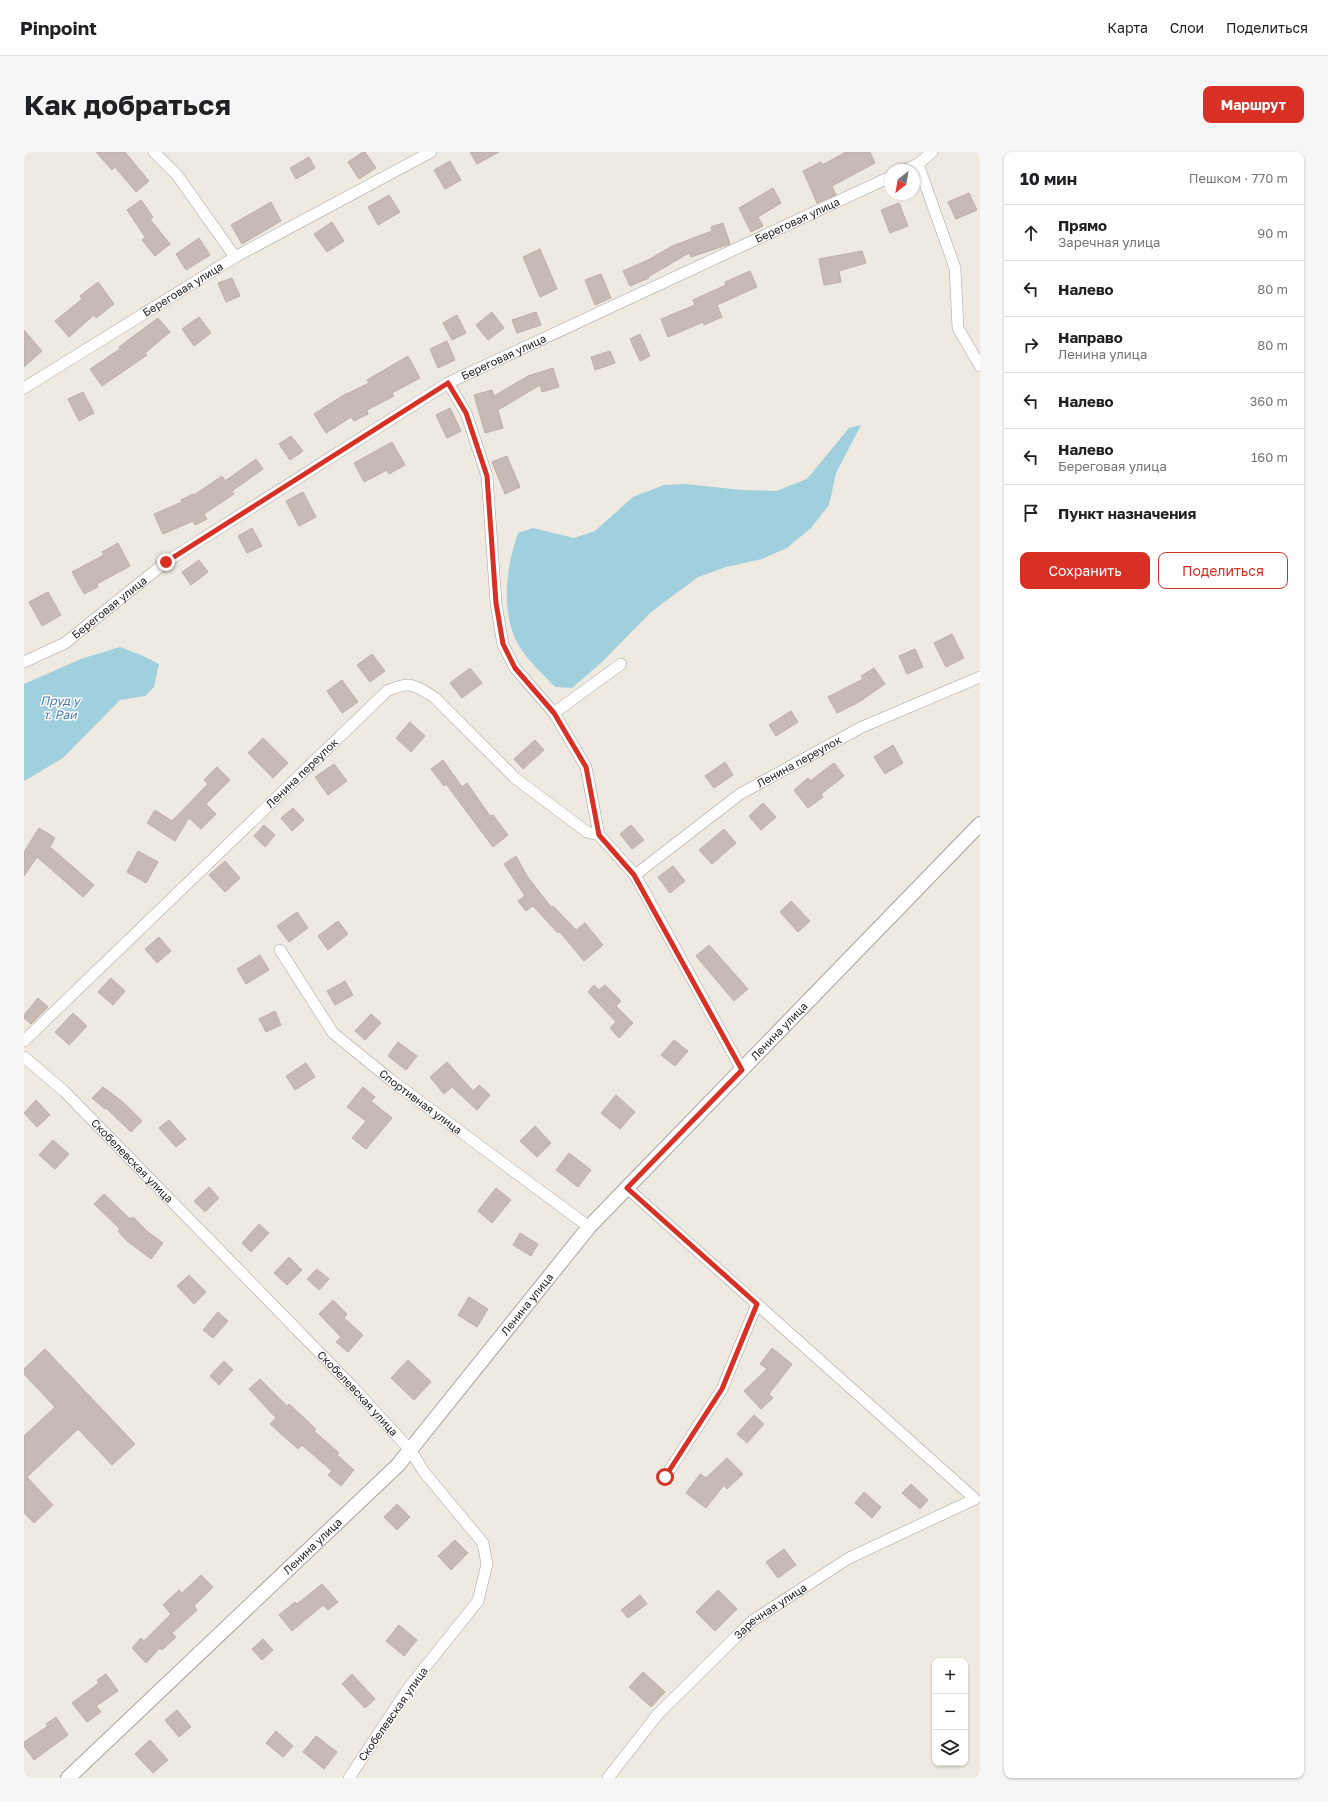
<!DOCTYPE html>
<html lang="ru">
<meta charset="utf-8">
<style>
body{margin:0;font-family:"Golos Text",sans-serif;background:#f6f6f6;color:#202124}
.controls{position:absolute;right:12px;bottom:12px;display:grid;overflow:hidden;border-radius:8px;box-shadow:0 1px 3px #0004}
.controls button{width:36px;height:36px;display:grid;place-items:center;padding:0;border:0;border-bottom:1px solid #e0e0e0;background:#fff;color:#202124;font:20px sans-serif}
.compass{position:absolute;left:860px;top:12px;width:36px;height:36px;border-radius:50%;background:#fff;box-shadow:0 1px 3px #0004;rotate:211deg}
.stop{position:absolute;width:12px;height:12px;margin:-9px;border:3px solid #d93025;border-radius:50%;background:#fff}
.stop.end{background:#d93025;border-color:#fff;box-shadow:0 1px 4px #0008}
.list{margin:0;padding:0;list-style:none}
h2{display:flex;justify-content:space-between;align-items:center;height:52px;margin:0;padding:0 16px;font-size:17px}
h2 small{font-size:13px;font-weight:400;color:#757577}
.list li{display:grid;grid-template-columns:26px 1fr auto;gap:12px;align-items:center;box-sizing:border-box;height:56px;padding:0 16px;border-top:1px solid #e0e0e0}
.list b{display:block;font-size:15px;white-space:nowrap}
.list p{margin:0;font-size:13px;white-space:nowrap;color:#757577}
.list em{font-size:13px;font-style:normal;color:#757577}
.actions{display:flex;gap:8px;padding:12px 16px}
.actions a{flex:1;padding:9px 0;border:1px solid #d93025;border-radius:8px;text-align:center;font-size:14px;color:#d93025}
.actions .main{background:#d93025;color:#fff}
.icon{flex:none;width:22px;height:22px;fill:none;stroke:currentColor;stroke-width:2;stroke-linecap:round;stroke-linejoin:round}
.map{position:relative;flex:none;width:956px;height:1626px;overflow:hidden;border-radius:8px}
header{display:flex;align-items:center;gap:24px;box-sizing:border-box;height:56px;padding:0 20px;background:#fff;border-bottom:1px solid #e0e0e0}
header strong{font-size:19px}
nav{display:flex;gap:22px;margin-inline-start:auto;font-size:14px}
.intro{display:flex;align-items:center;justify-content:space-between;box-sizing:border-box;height:96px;padding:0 24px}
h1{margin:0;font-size:28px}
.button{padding:10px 18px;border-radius:8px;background:#d93025;color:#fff;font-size:14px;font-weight:700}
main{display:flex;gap:24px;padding:0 24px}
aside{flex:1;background:#fff;border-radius:8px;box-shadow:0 1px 3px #0004}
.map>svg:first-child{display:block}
.water{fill:#a0cfdd}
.building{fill:#c5bbb4;stroke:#bfafa3}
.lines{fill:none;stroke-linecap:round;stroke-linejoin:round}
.minor-casing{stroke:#a3a3a3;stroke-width:12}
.tertiary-casing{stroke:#a3a3a3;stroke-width:16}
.minor{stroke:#fff;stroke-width:11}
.tertiary{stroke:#fff;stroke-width:14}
.route{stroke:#d93025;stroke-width:5}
.labels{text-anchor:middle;stroke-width:3;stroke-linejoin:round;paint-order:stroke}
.street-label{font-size:11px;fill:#1c1c1c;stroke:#fff}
.water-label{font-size:12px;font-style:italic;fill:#477aad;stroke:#fff}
</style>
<header>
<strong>Pinpoint</strong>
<nav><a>Карта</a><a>Слои</a><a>Поделиться</a></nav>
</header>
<div class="intro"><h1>Как добраться</h1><a class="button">Маршрут</a></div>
<main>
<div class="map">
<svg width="956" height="1626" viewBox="0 0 956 1626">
<rect width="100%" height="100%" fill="#eee9e1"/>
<g class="water">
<path d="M837,273L812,321L805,353L787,376L763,396L738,407L702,415L674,425L627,460L578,510L548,536L531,535C519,522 505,510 495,494C476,461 482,415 494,381L509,376L550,386L571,379L609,345L640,333L661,332L718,338L752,339L783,327L825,276Z"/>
<polygon points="96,495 117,503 135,512 130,535 121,544 96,548 39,606 0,629 0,532 57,507"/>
</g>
<g class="building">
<polygon points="72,0 101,0 125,29 112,40 91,15 88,18"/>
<polygon points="339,0 341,0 352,16 335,27 324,10"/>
<polygon points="446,0 475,0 453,12"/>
<polygon points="822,0 846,0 851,11 808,34 812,43 793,51 779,19 797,10 798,13"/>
<polygon points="285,5 291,16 272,27 266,16"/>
<polygon points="426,9 437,28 421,37 410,18"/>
<polygon points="749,36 757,51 734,65 739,74 727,80 715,56"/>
<polygon points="945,41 953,58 932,67 924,50"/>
<polygon points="365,43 376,60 354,73 344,55"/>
<polygon points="117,48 129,65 126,67 146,92 131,104 118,88 121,85 103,58"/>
<polygon points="247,50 257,69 218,92 207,73"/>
<polygon points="875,51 884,74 866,81 857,58"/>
<polygon points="308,70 320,89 303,100 290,82"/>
<polygon points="699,71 706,92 667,105 665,101 624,125 625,126 606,134 599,119 624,108 648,94 688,79 687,75"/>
<polygon points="175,86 186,103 162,118 152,102"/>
<polygon points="516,97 533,137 516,145 499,105"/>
<polygon points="838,99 842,111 815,119 817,130 800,133 795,107"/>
<polygon points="726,119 733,135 693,153 698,165 680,173 679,170 644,185 637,167 671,153 669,148 702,133 701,130"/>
<polygon points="577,122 587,146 571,153 561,128"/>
<polygon points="208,126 216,144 202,150 194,131"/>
<polygon points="74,130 90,152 72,166 70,163 45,185 31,169 58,147 56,144"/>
<polygon points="468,160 480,176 464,188 452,173"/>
<polygon points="512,160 517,173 493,181 488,168"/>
<polygon points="433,163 442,181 428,188 419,171"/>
<polygon points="175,165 187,181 170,194 158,177"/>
<polygon points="134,166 146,180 121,201 123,203 78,234 66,217 96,197 95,195"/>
<polygon points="0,178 18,199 0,215"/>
<polygon points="616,182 626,204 616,209 606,187"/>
<polygon points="423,189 431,208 414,216 406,197"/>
<polygon points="586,199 591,211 571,218 567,205"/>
<polygon points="384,204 396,226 368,241 370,244 343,258 344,262 330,269 327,265 302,281 290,262 318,244 345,231 343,228"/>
<polygon points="529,216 535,235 518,240 516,233 474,258 479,276 461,281 450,243 468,238 470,244 504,224"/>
<polygon points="59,240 70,261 55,269 44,247"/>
<polygon points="426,256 437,279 423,286 412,263"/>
<polygon points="267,284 279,299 266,308 255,292"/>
<polygon points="368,290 381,313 365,322 363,318 340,330 330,311"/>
<polygon points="483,304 496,335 481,342 468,310"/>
<polygon points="232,307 239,317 208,339 210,342 180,362 183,367 171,373 169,369 139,382 130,362 158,350 157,348 169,342 170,343 198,324 201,329"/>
<polygon points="279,340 292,365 275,374 262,349"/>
<polygon points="228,376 238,394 223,401 214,384"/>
<polygon points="94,391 106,414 73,432 74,435 60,442 48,420 80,403 78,400"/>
<polygon points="175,408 184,420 167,433 158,420"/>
<polygon points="24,440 37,463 18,474 5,450"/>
<polygon points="928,482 940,506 922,515 910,491"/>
<polygon points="891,497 899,515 883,522 875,504"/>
<polygon points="348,502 361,519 346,530 333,513"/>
<polygon points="446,516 458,531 438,546 426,531"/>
<polygon points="850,516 861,532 835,550 813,561 804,545 839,527 837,524"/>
<polygon points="318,528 334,550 318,561 303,539"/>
<polygon points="767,559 774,570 752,584 745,573"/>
<polygon points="386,570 401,584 387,600 372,586"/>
<polygon points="239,586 264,611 249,626 224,601"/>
<polygon points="511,588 520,598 499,617 490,607"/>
<polygon points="869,593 879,611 861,622 850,605"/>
<polygon points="419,608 438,635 443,631 466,664 469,663 484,683 469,695 422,632 420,634 407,617"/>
<polygon points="701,610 709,623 690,636 681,624"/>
<polygon points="810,611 820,624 797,642 799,645 784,656 770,638 784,626 786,629"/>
<polygon points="310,612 323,629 304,643 291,625"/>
<polygon points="193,615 206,628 182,652 192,662 177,677 165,666 151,689 123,671 131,658 148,669 184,632 180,628"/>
<polygon points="739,651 752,665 737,678 725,664"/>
<polygon points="269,656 280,668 268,679 257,666"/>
<polygon points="240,673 251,683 241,695 230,684"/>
<polygon points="607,673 620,688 608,697 596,682"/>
<polygon points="15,676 31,686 26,695 70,733 59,745 13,705 0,724 0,700"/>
<polygon points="700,677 712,691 688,712 675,698"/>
<polygon points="114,699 134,710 122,731 103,720"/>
<polygon points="492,704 503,724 527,755 529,754 552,778 561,771 579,793 560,809 535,779 534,781 509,754 502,759 494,749 501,744 480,712"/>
<polygon points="201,709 216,726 201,740 185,723"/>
<polygon points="649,714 661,729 646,741 634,725"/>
<polygon points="767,749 786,769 774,780 756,760"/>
<polygon points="273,760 284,776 265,790 253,774"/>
<polygon points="314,769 324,782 304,798 294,784"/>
<polygon points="135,785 147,799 133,811 121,797"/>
<polygon points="685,793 724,837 710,849 672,804"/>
<polygon points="236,803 245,818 222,832 213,817"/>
<polygon points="87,826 101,839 89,853 74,840"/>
<polygon points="321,829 329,843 311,853 303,839"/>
<polygon points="570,833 575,838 581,833 597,849 592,854 609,871 595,886 586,876 592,870 564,840"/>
<polygon points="14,846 24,855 7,872 0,866 0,863"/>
<polygon points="251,859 257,873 242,880 235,867"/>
<polygon points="49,861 63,874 45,893 31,880"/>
<polygon points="347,862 357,871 341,888 331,879"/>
<polygon points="650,888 664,899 651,914 637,903"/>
<polygon points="374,890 393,904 382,918 364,904"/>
<polygon points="423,910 449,939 455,933 466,943 453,958 428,935 420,942 406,925"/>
<polygon points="282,911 291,925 271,938 262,924"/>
<polygon points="79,935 100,951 118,969 107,980 82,956 81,957 68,946"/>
<polygon points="339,935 351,945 347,949 368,966 342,997 328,986 342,969 323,955"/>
<polygon points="592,943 611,960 596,977 577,961"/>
<polygon points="12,948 26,963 13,975 0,961"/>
<polygon points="145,968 162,987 152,995 135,976"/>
<polygon points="511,974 527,991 513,1005 496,989"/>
<polygon points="29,988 45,1002 31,1017 15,1003"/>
<polygon points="545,1001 567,1018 554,1035 532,1018"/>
<polygon points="185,1035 195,1046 181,1060 170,1049"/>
<polygon points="472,1036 487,1048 468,1071 454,1059"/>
<polygon points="80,1042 106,1067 109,1065 124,1080 139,1091 127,1107 103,1089 94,1079 96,1077 70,1052"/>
<polygon points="235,1072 245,1081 227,1100 218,1091"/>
<polygon points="496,1081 514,1092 507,1104 489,1093"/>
<polygon points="265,1105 278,1118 263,1133 250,1121"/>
<polygon points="293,1117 305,1127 295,1138 283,1127"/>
<polygon points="165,1123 182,1140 170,1152 153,1134"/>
<polygon points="445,1145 464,1157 453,1175 434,1163"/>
<polygon points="309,1148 323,1162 320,1166 339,1183 324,1200 312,1190 317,1185 295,1162"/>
<polygon points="194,1160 204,1169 189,1186 179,1178"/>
<polygon points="748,1196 768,1212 745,1242 749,1246 737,1257 720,1239 743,1217 736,1212"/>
<polygon points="21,1197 111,1292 88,1313 54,1277 3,1325 29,1353 10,1371 0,1361 0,1284 31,1255 0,1222 0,1217"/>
<polygon points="384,1208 407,1230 390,1248 367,1226"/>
<polygon points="200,1209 209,1218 195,1233 186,1224"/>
<polygon points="236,1227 263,1254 265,1252 292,1277 290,1279 315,1301 313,1303 330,1318 317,1334 304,1323 308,1319 278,1293 274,1297 246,1272 252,1266 225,1237"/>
<polygon points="730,1263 740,1272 723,1291 713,1282"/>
<polygon points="703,1306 719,1322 703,1337 700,1333 682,1356 662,1341 676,1322 682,1326"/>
<polygon points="887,1332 904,1348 896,1357 878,1341"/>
<polygon points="840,1340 857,1355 848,1366 831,1351"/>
<polygon points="373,1352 386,1365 373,1378 360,1365"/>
<polygon points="431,1388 444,1401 427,1418 414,1404"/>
<polygon points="760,1397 772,1413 754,1426 742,1410"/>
<polygon points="177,1423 189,1435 170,1454 173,1458 148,1481 152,1485 138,1498 136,1496 122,1511 108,1496 117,1486 120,1489 147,1462 139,1453 155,1438 158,1441"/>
<polygon points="298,1432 314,1450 304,1458 299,1453 268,1479 255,1463 271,1450 273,1452"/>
<polygon points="694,1438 713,1457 691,1479 672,1460"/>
<polygon points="616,1443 623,1452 604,1466 597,1458"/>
<polygon points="375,1473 393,1488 380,1504 362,1489"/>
<polygon points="239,1487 249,1498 238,1508 228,1497"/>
<polygon points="619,1520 641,1540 627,1555 605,1535"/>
<polygon points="82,1522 94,1539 72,1554 77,1560 63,1570 48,1551 75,1531 73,1528"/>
<polygon points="328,1522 351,1547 341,1556 318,1532"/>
<polygon points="153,1558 167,1575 155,1585 141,1568"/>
<polygon points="32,1565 44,1583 10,1608 0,1594 0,1590 24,1574 22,1572"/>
<polygon points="252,1579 269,1594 259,1605 242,1591"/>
<polygon points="292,1584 313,1600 300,1617 279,1600"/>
<polygon points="126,1588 144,1608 129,1621 111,1602"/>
</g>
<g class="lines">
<g class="minor-casing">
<g id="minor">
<polyline points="130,0 153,23 211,105"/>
<polyline points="894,12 931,116 934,176 956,214"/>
<polyline points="881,18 894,12 908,0"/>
<polyline points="424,231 442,261 463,324 472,451 479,493 491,516 530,561 562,615 575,683 611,723 718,918"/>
<path id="s1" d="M0,236L211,105L407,0"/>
<path id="s2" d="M0,510L41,491L142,410L424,231L866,25"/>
<polyline points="530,561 597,512"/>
<path id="s3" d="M611,723L716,642L838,575L956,525"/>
<path id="s4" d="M256,798L309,881L367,928L565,1075"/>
<path id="s5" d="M0,889L363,539C387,529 388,532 410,545L491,626L563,680L575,683"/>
<path id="s6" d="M0,905L40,939L327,1233L387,1299L400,1320L459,1391L463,1412L454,1449L386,1534L325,1626"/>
<polyline points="641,1325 698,1237 733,1152"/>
<path id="s7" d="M584,1626L634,1562L728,1469L825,1406L951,1347L603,1036"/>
</g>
</g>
<g class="tertiary-casing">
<g id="tertiary">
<path id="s8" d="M44,1626L374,1313L565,1075L956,672"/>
</g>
</g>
<use href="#minor" class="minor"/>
<use href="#tertiary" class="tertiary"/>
</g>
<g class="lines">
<polyline class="route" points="142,410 424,231 442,261 463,324 472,451 479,492 491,516 530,561 562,615 575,683 610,723 718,918 603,1036 733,1152 698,1237 641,1325"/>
</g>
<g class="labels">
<g class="street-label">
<text dy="4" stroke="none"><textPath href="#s2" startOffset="894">Береговая улица</textPath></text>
<text dy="4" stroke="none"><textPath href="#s1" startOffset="187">Береговая улица</textPath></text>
<text dy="4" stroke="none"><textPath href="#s2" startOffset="570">Береговая улица</textPath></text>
<text dy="4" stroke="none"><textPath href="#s2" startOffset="102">Береговая улица</textPath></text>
<text dy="4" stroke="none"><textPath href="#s3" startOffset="200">Ленина переулок</textPath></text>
<text dy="4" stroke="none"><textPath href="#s5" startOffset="386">Ленина переулок</textPath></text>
<text dy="4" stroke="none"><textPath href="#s8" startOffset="1033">Ленина улица</textPath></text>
<text dy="4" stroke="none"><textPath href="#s4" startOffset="210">Спортивная улица</textPath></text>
<text dy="4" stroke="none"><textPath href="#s6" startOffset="150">Скобелевская улица</textPath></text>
<text dy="4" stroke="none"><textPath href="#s8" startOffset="661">Ленина улица</textPath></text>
<text dy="4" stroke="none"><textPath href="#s6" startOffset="474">Скобелевская улица</textPath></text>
<text dy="4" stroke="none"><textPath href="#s8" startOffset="337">Ленина улица</textPath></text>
<text dy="4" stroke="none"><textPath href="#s7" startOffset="234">Заречная улица</textPath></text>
<text transform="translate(369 1562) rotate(-55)" y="4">Скобелевская улица</text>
</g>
<g class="water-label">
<text x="36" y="553">Пруд у<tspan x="36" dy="14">т. Раи</tspan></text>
</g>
</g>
</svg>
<div class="controls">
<button>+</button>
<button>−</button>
<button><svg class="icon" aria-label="layers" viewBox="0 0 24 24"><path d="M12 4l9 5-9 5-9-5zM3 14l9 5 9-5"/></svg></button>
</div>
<svg class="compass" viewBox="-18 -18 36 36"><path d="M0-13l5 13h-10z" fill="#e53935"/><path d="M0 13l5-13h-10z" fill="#757577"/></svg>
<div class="stop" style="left:641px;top:1325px"></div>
<div class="stop end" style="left:142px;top:410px"></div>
</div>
<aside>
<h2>10 мин<small>Пешком · 770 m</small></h2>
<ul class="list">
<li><svg class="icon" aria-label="ahead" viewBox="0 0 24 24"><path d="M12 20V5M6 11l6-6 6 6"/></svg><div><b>Прямо</b><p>Заречная улица</p></div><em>90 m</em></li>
<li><svg class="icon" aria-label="left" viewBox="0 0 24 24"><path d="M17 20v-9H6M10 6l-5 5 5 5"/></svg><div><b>Налево</b></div><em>80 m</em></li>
<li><svg class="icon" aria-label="right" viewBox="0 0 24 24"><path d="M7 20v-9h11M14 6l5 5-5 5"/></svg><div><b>Направо</b><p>Ленина улица</p></div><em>80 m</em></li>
<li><svg class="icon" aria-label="left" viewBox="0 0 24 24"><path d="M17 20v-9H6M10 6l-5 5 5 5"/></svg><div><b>Налево</b></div><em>360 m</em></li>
<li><svg class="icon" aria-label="left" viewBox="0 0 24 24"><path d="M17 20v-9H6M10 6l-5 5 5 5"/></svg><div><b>Налево</b><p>Береговая улица</p></div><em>160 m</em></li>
<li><svg class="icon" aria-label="arrive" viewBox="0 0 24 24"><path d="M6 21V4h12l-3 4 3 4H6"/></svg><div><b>Пункт назначения</b></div></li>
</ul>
<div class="actions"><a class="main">Сохранить</a><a>Поделиться</a></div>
</aside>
</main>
